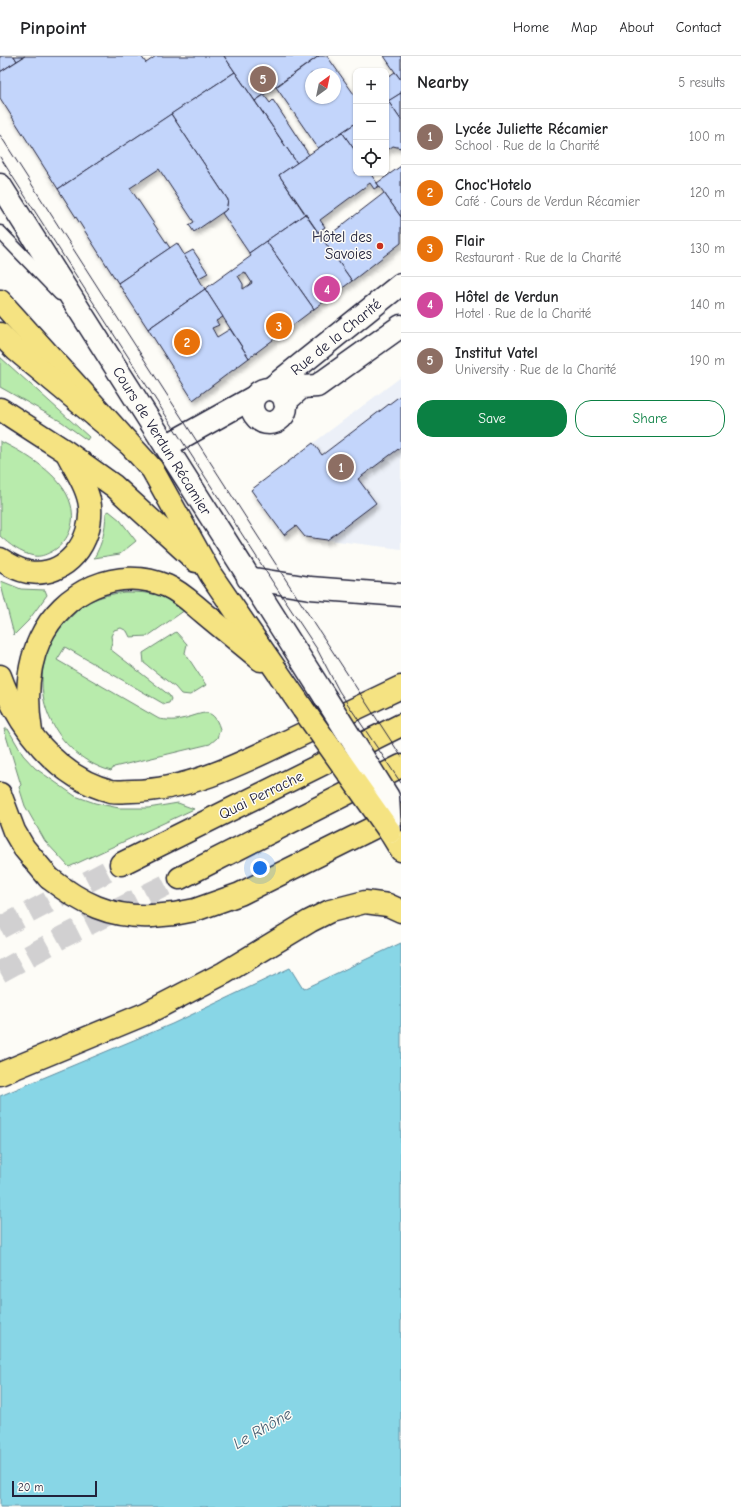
<!DOCTYPE html>
<meta charset="utf-8">
<style>
body{margin:0;font-family:"Comic Neue",sans-serif;background:#f6f6f6;color:#202124}
.controls{position:absolute;right:12px;top:12px;display:grid;overflow:hidden;border-radius:8px;box-shadow:0 1px 3px #0004}
.controls button{width:36px;height:36px;display:grid;place-items:center;padding:0;border:0;border-bottom:1px solid #e0e0e0;background:#fff;color:#202124;font:20px sans-serif}
.compass{position:absolute;left:305px;top:12px;width:36px;height:36px;border-radius:50%;background:#fff;box-shadow:0 1px 3px #0004;rotate:33deg}
.scale{position:absolute;left:12px;bottom:10px;width:85px;box-sizing:border-box;padding-left:4px;border:2px solid #22223b;border-top:0;font-size:11px;line-height:14px;white-space:nowrap;color:#22223b;-webkit-text-stroke:3px #fdfcf7;paint-order:stroke}
.you{position:absolute;left:260px;top:812px;width:14px;height:14px;margin:-10px;border:3px solid #fff;border-radius:50%;background:#1a73e8;box-shadow:0 0 0 6px #1a73e833}
.badge{display:grid;place-items:center;width:26px;height:26px;border-radius:50%;background:#0b8043;color:#fff;font-size:13px;font-weight:700}
.pin{position:absolute;translate:-50% -50%;border:2px solid #fff;box-shadow:0 1px 4px #0006}
.list{margin:0;padding:0;list-style:none}
h2{display:flex;justify-content:space-between;align-items:center;height:52px;margin:0;padding:0 16px;font-size:17px}
h2 small{font-size:13px;font-weight:400;color:#757577}
.list li{display:grid;grid-template-columns:26px 1fr auto;gap:12px;align-items:center;box-sizing:border-box;height:56px;padding:0 16px;border-top:1px solid #e0e0e0}
.list b{display:block;font-size:15px;white-space:nowrap}
.list p{margin:0;font-size:13px;white-space:nowrap;color:#757577}
.list em{font-size:13px;font-style:normal;color:#757577}
.actions{display:flex;gap:8px;padding:12px 16px}
.actions a{flex:1;padding:9px 0;border:1px solid #0b8043;border-radius:16px;text-align:center;font-size:14px;color:#0b8043}
.actions .main{background:#0b8043;color:#fff}
.icon{flex:none;width:22px;height:22px;fill:none;stroke:currentColor;stroke-width:2;stroke-linecap:round;stroke-linejoin:round}
.map{position:relative;flex:none;width:401px;height:1451px;overflow:hidden}
header{display:flex;align-items:center;gap:24px;box-sizing:border-box;height:56px;padding:0 20px;background:#fff;border-bottom:1px solid #e0e0e0}
header strong{font-size:19px}
nav{display:flex;gap:22px;margin-inline-start:auto;font-size:14px}
main{display:flex}
aside{flex:1;background:#fff}
.map>svg:first-child{display:block}
.built{fill:#ecf0f8}
.green{fill:#b8ebac;stroke:#6d8674}
.water{fill:#88d6e6;stroke:#5f8ea2}
.building{fill:#c3d5fb;stroke:#22223b;fill-rule:evenodd;filter:url(#shadow)}
.lines{fill:none;stroke-linecap:round;stroke-linejoin:round}
.primary-tunnel{stroke:#d1d0d1;stroke-width:22;stroke-dasharray:22 11;stroke-linecap:butt}
.highway-tunnel{stroke:#d1d0d1;stroke-width:22;stroke-dasharray:22 11;stroke-linecap:butt}
.lane-casing{stroke:#22223b;stroke-width:15}
.street-casing{stroke:#22223b;stroke-width:25}
.primary-casing{stroke:#22223b;stroke-width:25}
.highway-casing{stroke:#22223b;stroke-width:25}
.lane{stroke:#fdfcf7;stroke-width:12}
.street{stroke:#fdfcf7;stroke-width:22}
.primary{stroke:#f5e382;stroke-width:22}
.highway{stroke:#f5e382;stroke-width:22}
.tram{stroke:#22223b;stroke-width:1}
.street-bridge-casing{stroke:#22223b;stroke-width:25;stroke-linecap:butt}
.primary-bridge-casing{stroke:#22223b;stroke-width:25;stroke-linecap:butt}
.street-bridge{stroke:#fdfcf7;stroke-width:22}
.primary-bridge{stroke:#f5e382;stroke-width:22}
.poi-dot{fill:#c8321e;stroke:#fdfcf7;stroke-width:1.5}
.labels{text-anchor:middle;stroke-width:3;stroke-linejoin:round;paint-order:stroke}
.poi-label{font-size:15px;fill:#22223b;stroke:#fdfcf7;text-anchor:end}
.street-label{font-size:15px;fill:#22223b;stroke:#fdfcf7}
.water-label{font-size:16px;font-style:italic;fill:#41586e;stroke:#fdfcf7}
</style>
<header>
<strong>Pinpoint</strong>
<nav><a>Home</a><a>Map</a><a>About</a><a>Contact</a></nav>
</header>
<main>
<div class="map">
<svg width="401" height="1451" viewBox="0 0 401 1451">
<defs>
<filter id="shadow"><feDropShadow dx="2.5" dy="4.5" stdDeviation="2" flood-color="#0004"/></filter>
</defs>
<rect width="100%" height="100%" fill="#fdfcf7"/>
<filter id="ink" filterUnits="userSpaceOnUse"><feTurbulence type="fractalNoise" baseFrequency=".025" numOctaves="2"/><feDisplacementMap in="SourceGraphic" scale="8" xChannelSelector="R" yChannelSelector="G"/><feConvolveMatrix kernelMatrix="1 2 1 2 8 2 1 2 1" color-interpolation-filters="sRGB"/></filter>
<g filter="url(#ink)">
<polygon class="built" points="401,321 401,493 305,481 296,470 284,479 251,434"/>
<g class="green">
<polygon points="0,301 89,381 87,384 62,366 0,331"/>
<path d="M0,385C26,398 63,419 71,449C76,468 68,487 51,496C45,499 40,501 34,500C20,497 10,489 0,480Z"/>
<path d="M109,455L120,464L136,485L120,498L94,502C103,486 105,475 106,457Z"/>
<polygon points="1,525 21,533 45,534 47,539 28,565 14,579 2,533"/>
<path d="M124,536C152,536 162,538 185,554L148,580L130,581L127,575L121,572L114,574L111,580L112,586L110,593L169,639L171,643L169,647L164,648L65,591L57,604L159,663C166,664 174,665 181,663C200,660 212,647 220,673L217,682L210,688L114,711L111,715C47,697 19,619 64,568C72,560 80,551 89,546C101,540 112,538 124,536Z"/>
<polygon points="176,576 187,588 185,597 206,629 190,639 181,638 175,631 144,607 143,597"/>
<polygon points="4,673 8,673 23,699 35,712 75,740 95,747 119,752 148,752 178,747 194,753 69,811 45,785 25,750 19,731 21,729"/>
</g>
<polygon class="water" points="401,887 401,1451 0,1451 0,1040 172,968 290,912 303,933"/>
<g class="building">
<polygon points="0,0 14,0 17,5 0,16"/>
<polygon points="14,0 25,0 17,5"/>
<polygon points="25,0 141,0 146,7 156,0 224,0 235,16 58,133 0,42 0,16"/>
<polygon points="224,0 319,0 255,45"/>
<path d="M319,0H327L356,41V67L318,92L276,31ZM311,18H335V42H311Z"/>
<polygon points="384,0 401,0 401,24 395,16"/>
<polygon points="235,16 297,107 279,119 305,158 249,197 222,157 226,154 228,144 171,58"/>
<polygon points="395,16 401,24 401,37 386,47 386,22"/>
<polygon points="401,37 401,64 388,45"/>
<polygon points="264,39 270,47 273,44 309,99 297,107 255,45"/>
<polygon points="388,45 401,64 401,92 393,90 386,95 386,47"/>
<polygon points="171,58 228,144 226,154 194,176 189,169 194,166 159,113 130,132 170,192 118,227 58,133"/>
<polygon points="356,67 356,96 342,76"/>
<polygon points="342,76 356,96 356,117 370,117 379,130 374,133 370,127 320,164 325,171 318,176 279,119"/>
<polygon points="401,110 401,161 377,127"/>
<polygon points="384,137 401,161 401,187 352,225 323,184"/>
<polygon points="305,158 352,225 314,253 266,185"/>
<path d="M266,185L314,253L249,302L205,233L251,200L249,197ZM245,216L252,227L243,233V228L238,220Z"/>
<polygon points="177,187 205,233 148,273 118,227"/>
<polygon points="193,194 208,217 199,222 184,199"/>
<polygon points="205,233 223,261 216,265 219,269 212,272 217,281 230,273 249,302 193,344 148,273"/>
<polygon points="401,339 401,391 358,423 376,447 327,484 305,481 296,470 284,479 251,434 313,387 322,399"/>
</g>
<g class="lines">
<polyline class="primary-tunnel" points="0,872 121,808"/>
<polyline class="highway-tunnel" points="0,916 63,881 180,822"/>
<g class="lane-casing">
<polyline id="lane" points="0,176 60,238"/>
</g>
<g class="street-casing">
<g id="street">
<path d="M0,129C109,299 216,471 325,641"/>
<polyline points="270,333 401,228"/>
<circle cx="269" cy="350" r="17"/>
<polyline points="285,346 302,331 317,330 401,270"/>
<polyline points="166,390 254,341"/>
<polyline points="248,522 310,532 401,539"/>
</g>
</g>
<g class="primary-casing">
<g id="primary">
<polyline points="0,245 152,413 211,519 303,653"/>
<polyline points="0,353 65,395 114,430 196,505"/>
<path d="M0,503C9,509 18,514 28,516C67,522 93,485 90,450C88,432 76,415 68,399"/>
<path d="M0,620C18,670 57,722 111,735C118,736 126,735 132,735C190,734 242,707 292,683C328,666 365,648 401,631"/>
<path d="M31,676C26,645 27,611 40,583C62,535 118,509 167,530C181,536 193,548 204,557C223,573 242,588 261,604"/>
<polyline points="0,738 14,775 24,792 49,822"/>
<polyline points="390,776 401,794"/>
<polyline points="121,808 401,669"/>
<polyline points="152,860 174,858 195,854 240,838 401,758"/>
</g>
</g>
<g class="highway-casing">
<g id="highway">
<polyline points="0,278 16,294 129,388"/>
<polyline points="180,822 401,710"/>
<polyline points="0,1018 145,958 224,917 310,865 330,855 365,846 388,849 401,855"/>
</g>
</g>
<use href="#lane" class="lane"/>
<use href="#street" class="street"/>
<use href="#primary" class="primary"/>
<use href="#highway" class="highway"/>
<g class="tram">
<polyline points="0,79 286,524 401,700"/>
<polyline points="0,101 272,525 317,593 339,635 401,727"/>
</g>
<g class="street-bridge-casing">
<polyline id="street-bridge" points="325,641 388,741 390,776"/>
</g>
<g class="primary-bridge-casing">
<g id="primary-bridge">
<polyline points="303,653 390,776"/>
<path d="M49,822C81,847 110,862 152,860"/>
</g>
</g>
<use href="#street-bridge" class="street-bridge"/>
<use href="#primary-bridge" class="primary-bridge"/>
</g>
</g>
<circle class="poi-dot" cx="380" cy="190" r="4"/>
<g class="labels">
<g class="poi-label">
<text x="372" y="186">Hôtel des<tspan x="372" dy="17">Savoies</tspan></text>
</g>
<g class="street-label">
<text transform="translate(336 281) rotate(-39)" y="5">Rue de la Charité</text>
<text transform="translate(162 385) rotate(58)" y="5">Cours de Verdun Récamier</text>
<text transform="translate(261 739) rotate(-26)" y="5">Quai Perrache</text>
</g>
<g class="water-label">
<text transform="translate(262 1372) rotate(-30)" y="6">Le Rhône</text>
</g>
</g>
</svg>
<div class="controls">
<button>+</button>
<button>−</button>
<button><svg class="icon" aria-label="locate" viewBox="0 0 24 24"><circle cx="12" cy="12" r="6"/><path d="M12 2v4M12 18v4M2 12h4M18 12h4"/></svg></button>
</div>
<svg class="compass" viewBox="-18 -18 36 36"><path d="M0-13l5 13h-10z" fill="#e53935"/><path d="M0 13l5-13h-10z" fill="#757577"/></svg>
<div class="scale">20 m</div>
<div class="you"></div>
<div class="pin badge" style="left:341px;top:411px;background:#8d6e63">1</div>
<div class="pin badge" style="left:187px;top:286px;background:#e8710a">2</div>
<div class="pin badge" style="left:279px;top:270px;background:#e8710a">3</div>
<div class="pin badge" style="left:327px;top:233px;background:#d1479c">4</div>
<div class="pin badge" style="left:263px;top:23px;background:#8d6e63">5</div>
</div>
<aside>
<h2>Nearby<small>5 results</small></h2>
<ul class="list">
<li><span class="badge" style="background:#8d6e63">1</span><div><b>Lycée Juliette Récamier</b><p>School · Rue de la Charité</p></div><em>100 m</em></li>
<li><span class="badge" style="background:#e8710a">2</span><div><b>Choc'Hotelo</b><p>Café · Cours de Verdun Récamier</p></div><em>120 m</em></li>
<li><span class="badge" style="background:#e8710a">3</span><div><b>Flair</b><p>Restaurant · Rue de la Charité</p></div><em>130 m</em></li>
<li><span class="badge" style="background:#d1479c">4</span><div><b>Hôtel de Verdun</b><p>Hotel · Rue de la Charité</p></div><em>140 m</em></li>
<li><span class="badge" style="background:#8d6e63">5</span><div><b>Institut Vatel</b><p>University · Rue de la Charité</p></div><em>190 m</em></li>
</ul>
<div class="actions"><a class="main">Save</a><a>Share</a></div>
</aside>
</main>
